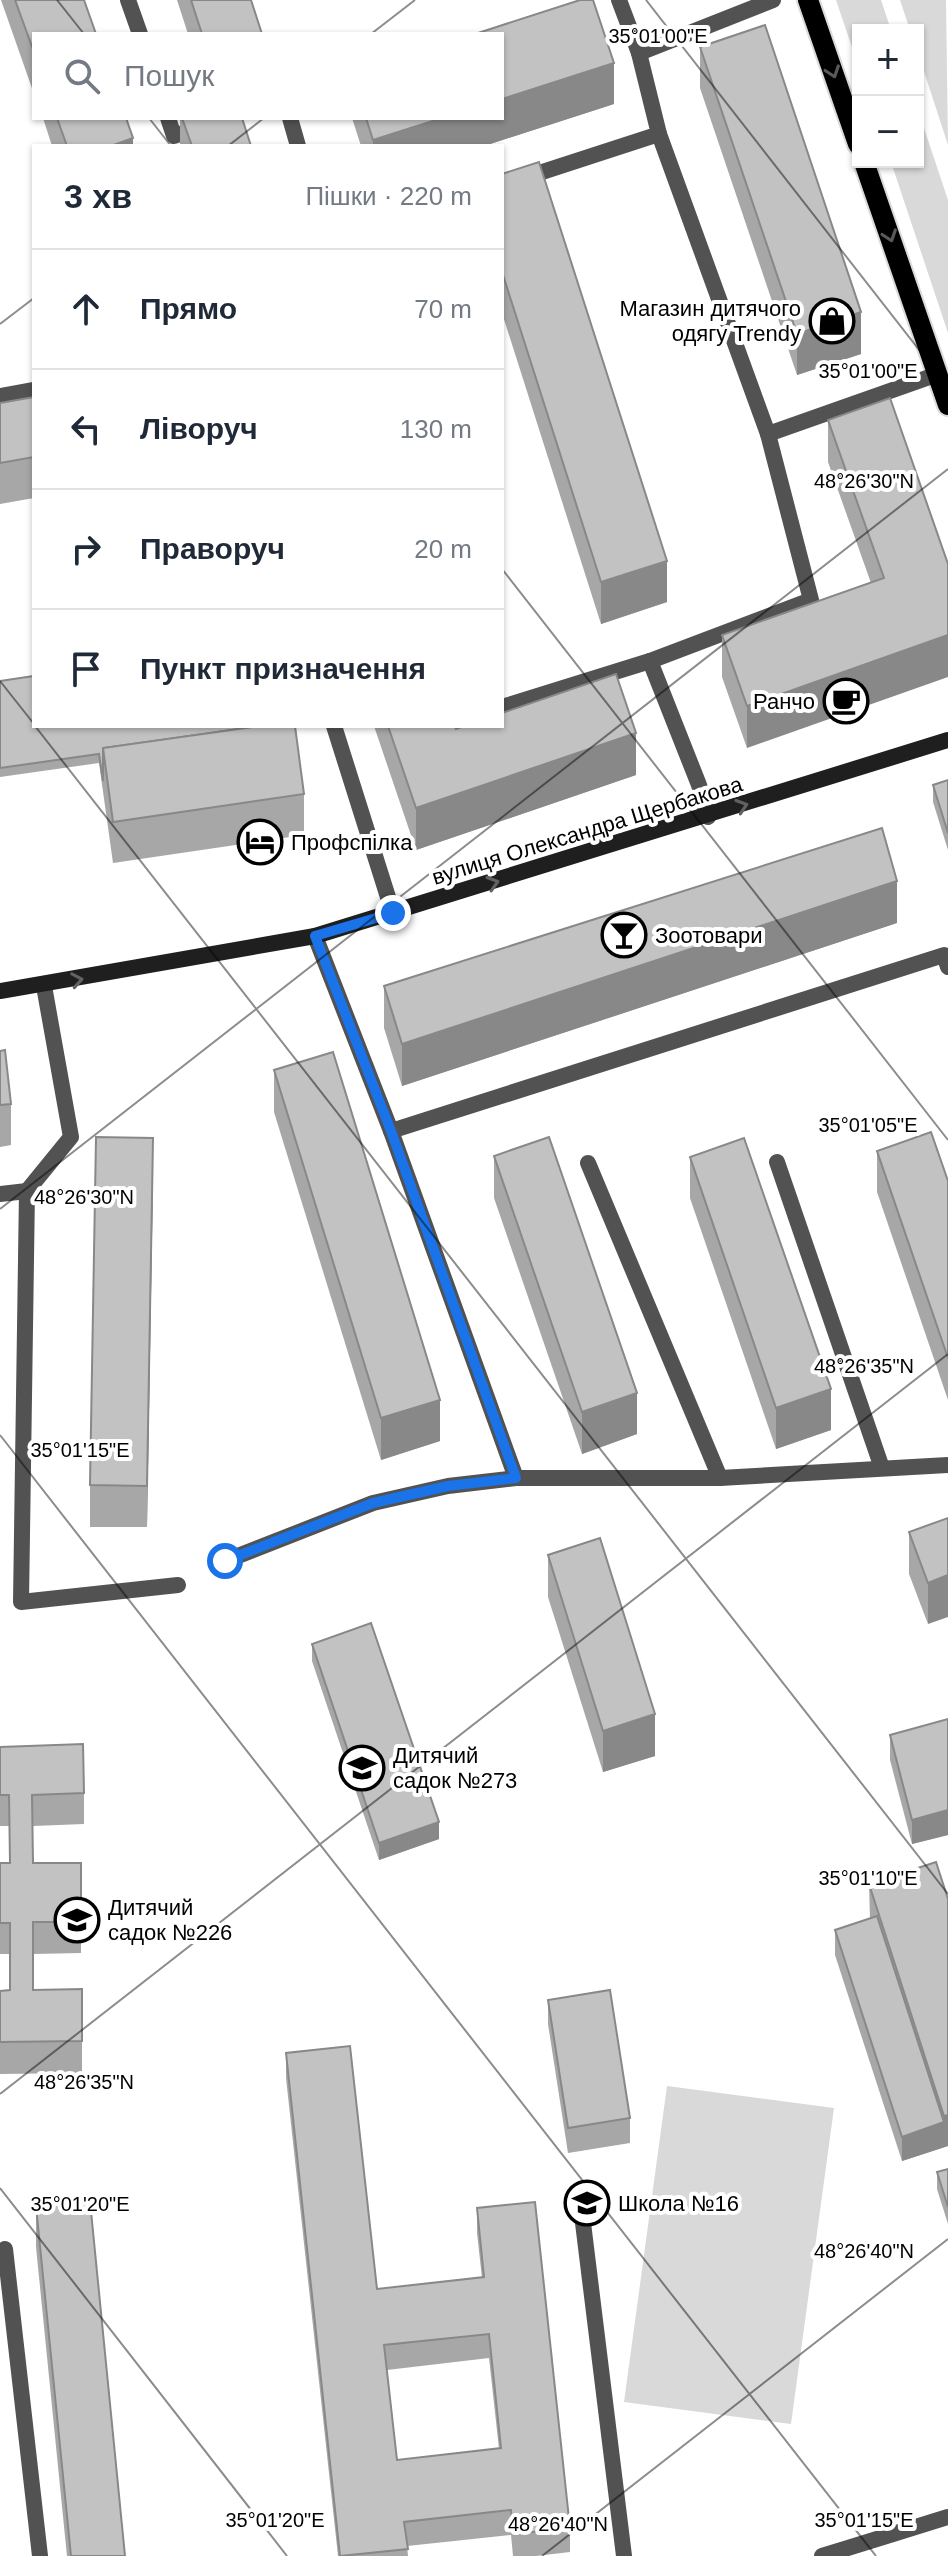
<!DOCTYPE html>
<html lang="uk">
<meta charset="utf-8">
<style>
body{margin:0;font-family:Arial,sans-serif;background:#f2f2f3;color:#1f2937}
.controls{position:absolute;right:24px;top:24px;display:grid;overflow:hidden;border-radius:0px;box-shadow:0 2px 6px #0004}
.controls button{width:72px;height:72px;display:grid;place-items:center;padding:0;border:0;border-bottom:2px solid #e0e1e3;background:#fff;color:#1f2937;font:40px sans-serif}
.stop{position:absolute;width:24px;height:24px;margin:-18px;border:6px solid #1a73e8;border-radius:50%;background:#fff}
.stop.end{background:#1a73e8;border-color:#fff;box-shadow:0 2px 8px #0008}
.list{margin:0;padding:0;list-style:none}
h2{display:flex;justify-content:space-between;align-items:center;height:104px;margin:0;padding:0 32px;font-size:34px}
h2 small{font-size:26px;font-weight:400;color:#747a83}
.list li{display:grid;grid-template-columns:52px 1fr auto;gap:24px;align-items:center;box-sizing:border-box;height:120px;padding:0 32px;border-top:2px solid #e0e1e3}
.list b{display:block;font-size:30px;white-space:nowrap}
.list em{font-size:26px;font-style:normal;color:#747a83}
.icon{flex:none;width:44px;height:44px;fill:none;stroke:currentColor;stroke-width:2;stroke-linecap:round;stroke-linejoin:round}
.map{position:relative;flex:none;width:948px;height:2556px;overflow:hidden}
.search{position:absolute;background:#fff;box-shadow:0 2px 6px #0004;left:32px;top:32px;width:472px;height:88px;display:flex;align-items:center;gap:20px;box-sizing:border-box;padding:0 28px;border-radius:0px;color:#747a83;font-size:30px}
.panel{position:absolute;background:#fff;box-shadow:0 2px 6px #0004;left:32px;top:144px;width:472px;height:584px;border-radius:0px}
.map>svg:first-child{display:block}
.green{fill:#d9d9d9}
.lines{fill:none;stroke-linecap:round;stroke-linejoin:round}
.primary-casing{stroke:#dbdbdb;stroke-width:24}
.lane{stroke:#525252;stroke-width:16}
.secondary{stroke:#1f1f1f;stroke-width:16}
.primary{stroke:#000;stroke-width:20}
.wall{fill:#a7a7a7;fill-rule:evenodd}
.shaded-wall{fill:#888}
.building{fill:#c2c2c2;stroke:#888;stroke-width:2;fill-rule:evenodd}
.oneway{stroke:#595959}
.oneway2{stroke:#626262}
.route{stroke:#1a73e8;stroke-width:10}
.ticks{fill:none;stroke:#000;stroke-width:2;stroke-opacity:0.45}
.labels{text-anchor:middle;stroke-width:8;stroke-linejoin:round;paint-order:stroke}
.poi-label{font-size:22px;fill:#000;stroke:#fff;text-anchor:start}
.street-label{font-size:22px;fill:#000;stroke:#fff}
.ticks-label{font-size:20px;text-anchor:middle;fill:#000;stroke:#fff;stroke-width:8;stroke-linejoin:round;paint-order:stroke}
</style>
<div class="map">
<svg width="948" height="2556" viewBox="0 0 948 2556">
<rect width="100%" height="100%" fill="#fff"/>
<g class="green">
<polygon points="836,0 881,0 891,30 858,30 858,65"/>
<polygon points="900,0 946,0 948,145 918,53 918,30 910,30"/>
<polygon points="918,110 948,200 948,333 891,162 918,162"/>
<polygon points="667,2086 834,2108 791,2424 624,2402"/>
</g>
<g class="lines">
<g class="primary-casing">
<g id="primary">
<polyline points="808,0 858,144"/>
<polyline points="864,162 948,405"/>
</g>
</g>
<g class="lane">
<polyline points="128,0 140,34"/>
<polyline points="619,0 639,53"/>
<polyline points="168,118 174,136 228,118"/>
<polyline points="290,118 298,146"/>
<polyline points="659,134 768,434 938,374"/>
<polyline points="502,185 659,134 639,53 773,0"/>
<polyline points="0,396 34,390"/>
<polyline points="650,661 699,785 708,817"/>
<polyline points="502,707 650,661 811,600 768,434"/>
<polyline points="334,726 393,913"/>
<polyline points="315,936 391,1131 516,1478"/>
<polyline points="44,986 71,1137 27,1191 21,1602 178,1585"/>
<polyline points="391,1131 944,955 948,967"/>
<polyline points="777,1162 882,1468"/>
<polyline points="588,1163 720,1478"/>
<polyline points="0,1194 27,1191"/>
<polyline points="225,1561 373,1503 448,1486 516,1478 720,1478 948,1465"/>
<polyline points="583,2223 624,2556"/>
<polyline points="5,2249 40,2556"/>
<polyline points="822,2556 948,2517"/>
</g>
<polyline class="secondary" points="0,991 315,936 948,740"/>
<use href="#primary" class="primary"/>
</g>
<g class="wall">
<polygon points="1,0 84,0 34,34 34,94"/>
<polygon points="177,0 251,0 262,34 188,34"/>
<polygon points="700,47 861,354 797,375 700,88"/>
<polygon points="614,104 484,146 361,146 352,118 502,118"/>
<polygon points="43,118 126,118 133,146 52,146"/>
<polygon points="180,118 242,118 251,146 180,146"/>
<polygon points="502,174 667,602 601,624 502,313"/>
<polygon points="34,397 34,498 0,504 0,403"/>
<polygon points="828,420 948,564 747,748 722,677 722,635 871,583 828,462"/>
<polygon points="0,681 304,794 304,835 113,863 99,763 0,777"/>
<polygon points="374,726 455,726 456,729 636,775 416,850"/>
<polygon points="948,780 948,850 933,802 933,785"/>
<polygon points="897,923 402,1086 384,1028 384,986"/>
<polygon points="0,1051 11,1104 11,1145 0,1147"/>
<polygon points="274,1070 440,1441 381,1460 274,1112"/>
<polygon points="877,1151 948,1181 948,1400 877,1192"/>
<polygon points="494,1156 637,1434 582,1454 494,1198"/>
<polygon points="690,1157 831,1430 776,1449 690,1198"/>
<polygon points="153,1179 147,1527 90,1527 90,1485"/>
<polygon points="948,1518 928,1624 909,1574 909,1532"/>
<polygon points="548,1555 655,1756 603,1772 548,1597"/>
<polygon points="312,1644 439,1839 379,1860 312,1661"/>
<polygon points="948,1719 948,1835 912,1844 890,1760 890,1735"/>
<polygon points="0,1747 84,1793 84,1824 33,1826 33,1863 81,1863 81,1953 33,1954 33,1990 82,1989 82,2073 0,2074 0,1991 10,1990 10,1954 0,1954 0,1863 10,1863 9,1826 0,1826"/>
<polygon points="869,1884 948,1899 948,2146 902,2161 835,1955 835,1930 870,1919"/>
<polygon points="548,2000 630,2118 630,2143 568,2153 548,2024"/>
<path d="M286,2053L377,2289L482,2278L477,2233V2208L570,2528V2552L536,2556H513L511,2535L407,2546L408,2556H338L286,2078ZM489,2358L499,2449L397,2460L387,2370Z"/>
<polygon points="948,2169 948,2224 937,2189 937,2172"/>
<polygon points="36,2206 125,2556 67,2556 36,2247"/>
</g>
<g class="shaded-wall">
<polygon points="614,63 614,104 484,146 373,146 373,140 442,118 502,118 502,99"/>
<polygon points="133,138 133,146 111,146"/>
<polygon points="861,312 861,354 797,375 797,334"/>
<polygon points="667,561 667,602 601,624 601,582"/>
<polygon points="948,635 948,677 747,748 747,706"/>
<polygon points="636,733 636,775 416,850 416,808"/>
<polygon points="897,881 897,923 402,1086 402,1044"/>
<polygon points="153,1138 153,1179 147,1527 147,1486"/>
<polygon points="831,1389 831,1430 776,1449 776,1408"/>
<polygon points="637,1393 637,1434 582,1454 582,1412"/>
<polygon points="440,1400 440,1441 381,1460 381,1418"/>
<polygon points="948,1575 948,1617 928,1624 928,1583"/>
<polygon points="655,1714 655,1756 603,1772 603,1731"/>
<polygon points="948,1810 948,1835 912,1844 912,1820"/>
<polygon points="439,1822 439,1839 379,1860 379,1843"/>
<polygon points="948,2115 948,2146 902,2161 902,2137 944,2122 944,2116"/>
</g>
<g class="building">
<polygon points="15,0 84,0 96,34 34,34 34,52"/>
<polygon points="191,0 251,0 262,34 202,34"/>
<polygon points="580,0 593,0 614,63 502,99 502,34 475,34"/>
<polygon points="765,25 861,312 797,334 700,47"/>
<polygon points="57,118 126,118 133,138 111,146 67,146"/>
<polygon points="182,118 242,118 251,146 192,146"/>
<polygon points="366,118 442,118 373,140"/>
<polygon points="539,162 667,561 601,582 502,272 502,174"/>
<polygon points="34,397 34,457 0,463 0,403"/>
<polygon points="890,398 948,564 948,635 747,706 722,635 884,578 828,420"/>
<polygon points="616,674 636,733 416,808 388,726 455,726 456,729 464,726 502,726 502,713"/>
<polygon points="34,676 34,726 259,726 103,748 103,781 99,754 0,768 0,681"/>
<polygon points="259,726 295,726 304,794 113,822 103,748"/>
<polygon points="948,780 948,833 933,785"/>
<polygon points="882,828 897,881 402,1044 384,986"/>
<polygon points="5,1050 11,1104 0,1105 0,1051"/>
<polygon points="333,1052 440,1400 381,1418 274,1070"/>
<polygon points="931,1132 948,1181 948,1358 877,1151"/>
<polygon points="96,1137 153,1138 147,1486 90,1485"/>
<polygon points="549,1137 637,1393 582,1412 494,1156"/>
<polygon points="744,1138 831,1389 776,1408 690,1157"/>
<polygon points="948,1518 948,1575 928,1583 909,1532"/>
<polygon points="600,1538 655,1714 603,1731 548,1555"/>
<polygon points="371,1623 439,1822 379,1843 312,1644"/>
<polygon points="948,1719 948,1810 912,1820 890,1735"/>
<polygon points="83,1744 84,1793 32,1795 33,1863 81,1863 81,1922 33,1922 33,1990 82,1989 82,2041 0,2042 0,1991 10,1990 10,1923 0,1923 0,1863 10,1863 9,1795 0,1795 0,1747"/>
<polygon points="936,1862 948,1899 948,2115 944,2116 869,1884"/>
<polygon points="877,1916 944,2122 902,2137 835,1930"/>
<polygon points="610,1990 630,2118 568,2128 548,2000"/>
<path d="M350,2046L377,2289L484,2277L477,2208L535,2202L570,2528L513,2534L511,2510L404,2522L408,2549L340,2556L286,2053ZM489,2334L501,2448L397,2460L384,2345Z"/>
<polygon points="948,2169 948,2207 937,2172"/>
<polygon points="90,2201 125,2556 71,2556 36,2206"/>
</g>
<defs><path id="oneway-chevron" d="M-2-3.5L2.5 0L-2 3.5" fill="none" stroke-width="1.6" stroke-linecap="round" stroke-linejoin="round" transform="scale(2)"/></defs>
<g class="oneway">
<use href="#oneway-chevron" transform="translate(833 72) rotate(71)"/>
<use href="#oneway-chevron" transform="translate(890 236) rotate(71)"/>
</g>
<g class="oneway2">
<use href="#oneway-chevron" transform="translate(742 806) rotate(-18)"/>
<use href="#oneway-chevron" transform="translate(493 883) rotate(-17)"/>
<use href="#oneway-chevron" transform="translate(77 980) rotate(-10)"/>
</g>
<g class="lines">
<polyline class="route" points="225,1561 373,1503 448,1486 516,1478 391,1131 315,936 393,913"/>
</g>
<path class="ticks" d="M57,0L84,34M646,0L948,387M371,34L415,0M149,118L171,146M228,146L264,118M0,324L34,298M502,569L948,1140M0,681L34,724M35,726L948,1894M0,1209L948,469M0,1435L876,2556M0,2094L948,1354M0,2188L287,2556M542,2556L948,2239"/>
<defs>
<g id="shop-ring" transform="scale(2.3)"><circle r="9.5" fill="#fff" stroke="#000" stroke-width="1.5"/><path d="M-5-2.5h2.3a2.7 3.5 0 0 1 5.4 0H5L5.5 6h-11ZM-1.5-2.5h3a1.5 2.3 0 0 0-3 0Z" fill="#000"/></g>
<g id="cafe-ring" transform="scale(2.3)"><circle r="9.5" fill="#fff" stroke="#000" stroke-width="1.5"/><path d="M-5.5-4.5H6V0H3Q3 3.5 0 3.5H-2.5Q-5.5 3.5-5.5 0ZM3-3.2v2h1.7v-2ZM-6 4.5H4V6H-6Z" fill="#000"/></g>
<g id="hotel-ring" transform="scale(2.3)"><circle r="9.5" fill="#fff" stroke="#000" stroke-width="1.5"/><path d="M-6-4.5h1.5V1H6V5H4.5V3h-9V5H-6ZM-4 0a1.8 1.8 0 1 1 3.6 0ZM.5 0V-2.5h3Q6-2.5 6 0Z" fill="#000"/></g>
<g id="bar-ring" transform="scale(2.3)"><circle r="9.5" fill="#fff" stroke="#000" stroke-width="1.5"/><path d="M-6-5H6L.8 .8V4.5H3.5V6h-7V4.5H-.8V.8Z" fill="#000"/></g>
<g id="school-ring" transform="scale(2.3)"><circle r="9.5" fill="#fff" stroke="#000" stroke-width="1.5"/><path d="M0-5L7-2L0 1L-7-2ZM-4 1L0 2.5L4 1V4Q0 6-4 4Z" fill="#000"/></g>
</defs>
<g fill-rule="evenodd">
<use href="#shop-ring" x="832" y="321"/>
<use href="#cafe-ring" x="846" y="701"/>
<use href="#hotel-ring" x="260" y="842"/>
<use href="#bar-ring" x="624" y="935"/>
<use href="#school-ring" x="362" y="1768"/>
<use href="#school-ring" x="77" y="1920"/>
<use href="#school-ring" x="587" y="2203"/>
</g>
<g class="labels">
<g class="poi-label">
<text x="801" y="316" text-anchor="end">Магазин дитячого<tspan x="801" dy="25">одягу Trendy</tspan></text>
<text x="815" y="709" text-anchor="end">Ранчо</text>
<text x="291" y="850">Профспілка</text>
<text x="655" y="943">Зоотовари</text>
<text x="393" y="1763">Дитячий<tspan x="393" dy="25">садок №273</tspan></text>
<text x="108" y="1915">Дитячий<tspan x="108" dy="25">садок №226</tspan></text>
<text x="618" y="2211">Школа №16</text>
</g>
<g class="street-label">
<text transform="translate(587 830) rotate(-17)" y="8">вулиця Олександра Щербакова</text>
</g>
</g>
<g class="ticks-label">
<text x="658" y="43">35°01'00"E</text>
<text x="868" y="378">35°01'00"E</text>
<text x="864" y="488">48°26'30"N</text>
<text x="868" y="1132">35°01'05"E</text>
<text x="84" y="1204">48°26'30"N</text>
<text x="864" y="1373">48°26'35"N</text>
<text x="80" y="1457">35°01'15"E</text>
<text x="868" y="1885">35°01'10"E</text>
<text x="84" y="2089">48°26'35"N</text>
<text x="80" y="2211">35°01'20"E</text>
<text x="864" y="2258">48°26'40"N</text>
<text x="275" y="2527">35°01'20"E</text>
<text x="864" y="2527">35°01'15"E</text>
<text x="558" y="2531">48°26'40"N</text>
</g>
</svg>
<div class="controls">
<button>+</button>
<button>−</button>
</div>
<div class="stop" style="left:225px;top:1561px"></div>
<div class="stop end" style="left:393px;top:913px"></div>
<div class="search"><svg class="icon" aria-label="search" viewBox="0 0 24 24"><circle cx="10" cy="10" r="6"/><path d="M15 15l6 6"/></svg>Пошук</div>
<section class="panel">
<h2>3 хв<small>Пішки · 220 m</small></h2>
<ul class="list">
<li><svg class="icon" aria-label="ahead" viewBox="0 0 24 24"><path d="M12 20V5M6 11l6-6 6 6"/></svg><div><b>Прямо</b></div><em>70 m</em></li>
<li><svg class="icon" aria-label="left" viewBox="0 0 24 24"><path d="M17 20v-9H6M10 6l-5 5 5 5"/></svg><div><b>Ліворуч</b></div><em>130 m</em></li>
<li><svg class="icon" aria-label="right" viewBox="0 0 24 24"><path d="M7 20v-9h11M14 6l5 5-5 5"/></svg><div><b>Праворуч</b></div><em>20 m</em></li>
<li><svg class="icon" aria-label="arrive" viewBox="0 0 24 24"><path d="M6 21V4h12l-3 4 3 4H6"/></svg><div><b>Пункт призначення</b></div></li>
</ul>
</section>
</div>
